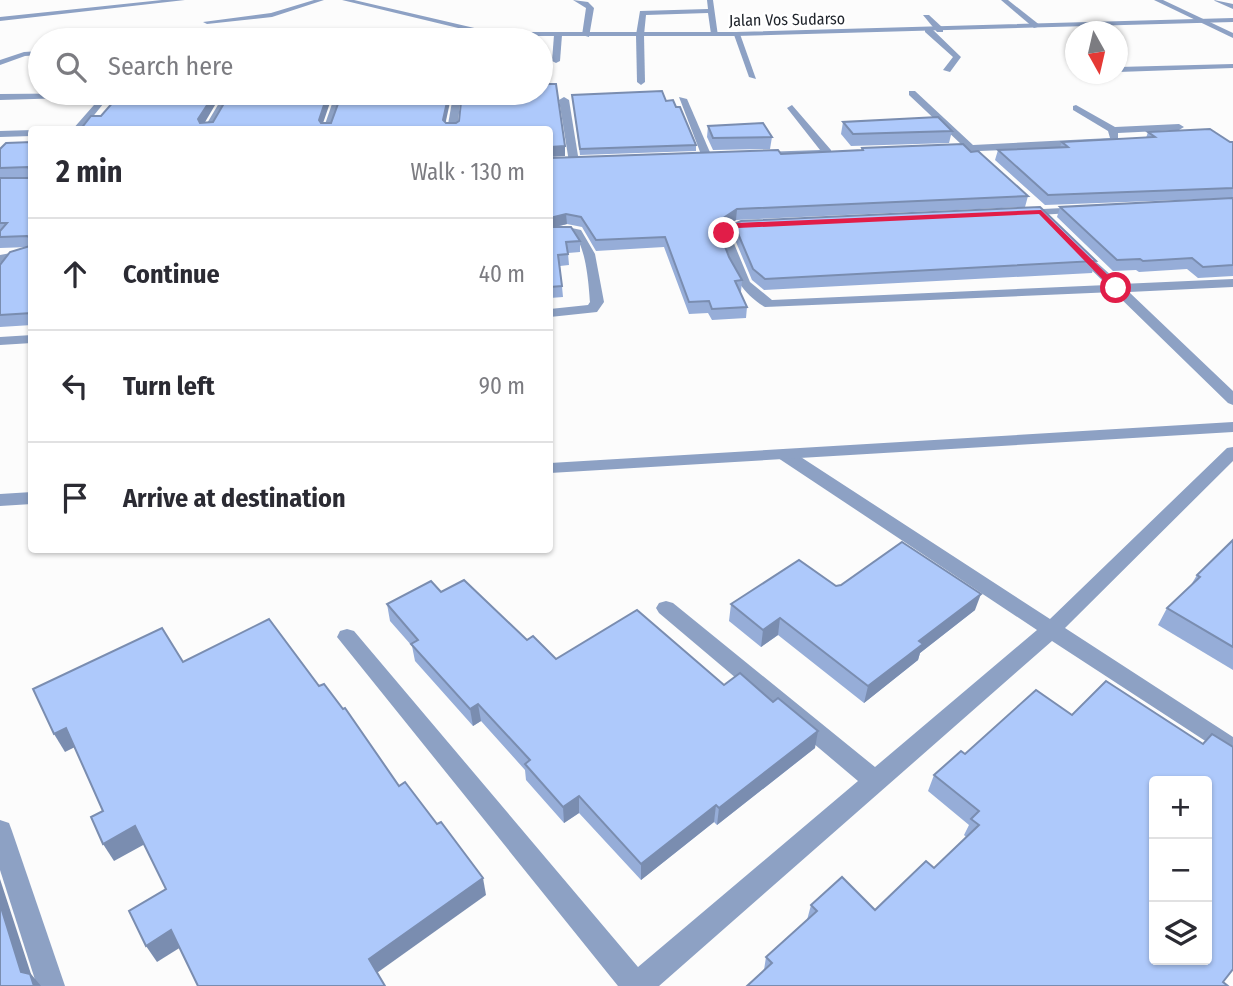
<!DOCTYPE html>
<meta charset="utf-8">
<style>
body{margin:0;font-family:"Fira Sans Condensed",sans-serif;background:#f2f2f3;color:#2b2b33}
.controls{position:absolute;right:21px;bottom:21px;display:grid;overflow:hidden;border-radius:7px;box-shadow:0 2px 5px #0004}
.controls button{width:63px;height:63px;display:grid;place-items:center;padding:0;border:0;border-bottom:2px solid #e1e1e2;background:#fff;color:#2b2b33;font:35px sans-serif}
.compass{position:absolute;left:1065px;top:21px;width:63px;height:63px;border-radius:50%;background:#fff;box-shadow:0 2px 5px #0004;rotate:172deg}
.stop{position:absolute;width:21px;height:21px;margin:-16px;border:5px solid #e11d48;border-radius:50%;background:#fff}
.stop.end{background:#e11d48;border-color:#fff;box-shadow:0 2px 7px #0008}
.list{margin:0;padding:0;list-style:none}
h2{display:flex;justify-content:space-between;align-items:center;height:91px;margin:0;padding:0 28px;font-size:30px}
h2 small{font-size:23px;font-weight:400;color:#7c7c81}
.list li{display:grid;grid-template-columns:46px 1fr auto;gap:21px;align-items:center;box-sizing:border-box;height:112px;padding:0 28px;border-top:2px solid #e1e1e2}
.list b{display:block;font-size:26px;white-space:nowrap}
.list em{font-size:23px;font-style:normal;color:#7c7c81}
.icon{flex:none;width:38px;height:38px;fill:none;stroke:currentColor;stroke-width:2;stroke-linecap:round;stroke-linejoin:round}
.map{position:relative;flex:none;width:1233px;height:986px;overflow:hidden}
.search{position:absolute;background:#fff;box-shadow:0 2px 5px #0004;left:28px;top:28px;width:525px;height:77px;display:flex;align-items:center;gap:18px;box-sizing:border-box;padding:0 24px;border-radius:38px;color:#7c7c81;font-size:26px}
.panel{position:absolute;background:#fff;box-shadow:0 2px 5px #0004;left:28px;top:126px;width:525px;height:427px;border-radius:7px}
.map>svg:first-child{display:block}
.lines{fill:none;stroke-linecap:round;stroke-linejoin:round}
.service{fill:#8da1c4;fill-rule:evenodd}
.minor{fill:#8da1c4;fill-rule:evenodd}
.tertiary{fill:#8da1c4;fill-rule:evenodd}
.wall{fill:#96add8}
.shaded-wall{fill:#7a8db0}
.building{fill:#aec9fb;stroke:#7a8db0;stroke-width:2;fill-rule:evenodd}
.route{fill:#e11d48}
.labels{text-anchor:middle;stroke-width:5;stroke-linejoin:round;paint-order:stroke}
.far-street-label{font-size:16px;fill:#20252c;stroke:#fff}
</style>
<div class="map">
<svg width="1233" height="986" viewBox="0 0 1233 986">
<rect width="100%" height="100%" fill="#fcfcfc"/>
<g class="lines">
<g class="service">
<polygon points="314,0 324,0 272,17 207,24 203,22 271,13"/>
<polygon points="573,0 588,2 594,8 589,37 582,35 586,8"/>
<polygon points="707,0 713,0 718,36 711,34 708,13 646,15 644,35 640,37 636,35 640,11 708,9"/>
<polygon points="925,28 931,28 961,57 950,72 943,70 953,57 925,32"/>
<polygon points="504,32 507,32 512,40 504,40 500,34"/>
<polygon points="541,69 548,75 548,79 541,77"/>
</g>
<g class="minor">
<polygon points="162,0 185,0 0,21 0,17"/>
<polygon points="1001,0 1008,0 1041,26 1034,28"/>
<polygon points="1154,0 1163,0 1233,33 1233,38"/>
<polygon points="1214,0 1233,4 1233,9 1215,1"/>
<polygon points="923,15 929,15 943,28 943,32 937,32"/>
<polygon points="480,30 487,32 477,40 469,40"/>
<polygon points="733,32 740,34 756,79 749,77"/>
<polygon points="558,33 562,35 560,61 556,63 552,61 554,35"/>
<polygon points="640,33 644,35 645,82 641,85 637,82 636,35"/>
<polygon points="40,51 40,55 25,56 0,65 0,60 24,52"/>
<polygon points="1233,64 1233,68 1118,72 1118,67"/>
<polygon points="909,91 915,91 973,145 1110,138 1108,131 1073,110 1073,106 1076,105 1115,127 1179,124 1184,127 1179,130 1118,133 1118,142 1102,146 979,151 981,153 976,156 968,151 944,152 940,151 940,147 962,145 909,95"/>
<polygon points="112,93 82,130 72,130 101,97 0,100 0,94"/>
<polygon points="225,93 233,94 213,130 203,130"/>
<polygon points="457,93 461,96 457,130 447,130 453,96"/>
<polygon points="338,95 342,98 333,130 323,130 334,98"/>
<polygon points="564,97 569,100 579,162 574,165 569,162 559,100"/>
<polygon points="679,97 687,99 712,157 711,159 702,157"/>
<polygon points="792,105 831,150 831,154 755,157 755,153 759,152 820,150 787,108"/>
<polygon points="32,130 32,136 0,137 0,131"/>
<polygon points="1083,207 1087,208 1087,212 1023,216 1017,213 1023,210"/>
<path d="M758,221L764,225L762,227L739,229L730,234L750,282L772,300L1107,285L1073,252V246L1077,245L1121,284L1233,279V287L1129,292L1233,391V405L1228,403L1114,292L765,307C736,290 728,263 718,233L733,224Z"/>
<path d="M567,227L581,230L595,254L604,302L597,312L550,317V309L588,305L590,302C589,288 586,243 573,235C566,232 556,235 550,235V229Z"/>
<polygon points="32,249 32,257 0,263 0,255"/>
<polygon points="32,335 32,343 0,345 0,337"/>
<polygon points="1233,447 1233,461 1065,628 1233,737 1233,759 1052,641 659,986 618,986 337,637 340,631 347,629 354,631 638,967 858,781 659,613 656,608 659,603 666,601 673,603 875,767 1037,630 778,458 776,454 778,450 790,450 1050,619 1227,448"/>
<polygon points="0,820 9,823 12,831 65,986 37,986 0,870"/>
</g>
<g class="tertiary">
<polygon points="342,0 354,0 483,30 504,32 736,32 1233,18 1233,22 736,36 504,36 483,34"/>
<polygon points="1233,422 1233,432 550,473 550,463"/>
<polygon points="32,492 32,504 0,506 0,494"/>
</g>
</g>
<g class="wall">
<polygon points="572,95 666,101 696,145 696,151 580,155"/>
<polygon points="843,122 952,131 949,143 851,146 841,134"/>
<polygon points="708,126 772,137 770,149 713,150 707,137"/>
<polygon points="1148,132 1233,142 1233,198 1045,205 995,160 998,150 1060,147 1062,142 1146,138"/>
<polygon points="32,142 32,325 0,327 0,265 29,247 0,248 0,178 28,178 29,177 0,178 0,149"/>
<polygon points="862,148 971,152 1028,196 1025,207 736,220 719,231 729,257 742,280 741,292 740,292 747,307 746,318 712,320 708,313 689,314 664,247 596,251 582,227 567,224 556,227 580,241 580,252 568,253 569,265 560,266 563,297 550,298 550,158 781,154 861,150"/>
<polygon points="1233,198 1233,276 1198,278 1187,269 1139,272 1136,270 1113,271 1057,217 1060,207"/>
<polygon points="734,224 1096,261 1092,273 764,290 752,280 733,235"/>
<polygon points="1233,540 1233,670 1158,625 1167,608 1191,585 1197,575"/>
<polygon points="836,586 975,610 920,653 918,660 864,703 778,635 761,647 729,621 731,604"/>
<polygon points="441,592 527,640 556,659 724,685 815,748 717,825 714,822 641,880 579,813 564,823 526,780 525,770 481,721 473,726 415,661 412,646 390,621 387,604"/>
<polygon points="934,775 1223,982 764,970 766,957 807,920 811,905 875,910 934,868 966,837 964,835 969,825 928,791"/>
</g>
<g class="shaded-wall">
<polygon points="210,93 216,93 218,100 201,129 198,119"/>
<polygon points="328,93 336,93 332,97 321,129 319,120"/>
<polygon points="449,93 452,93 444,130 443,120"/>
<polygon points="565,146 565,156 550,157 550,147"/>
<polygon points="737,209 736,220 716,234 716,223"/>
<polygon points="566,214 567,224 550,228 550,218"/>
<polygon points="981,594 975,610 920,653 918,660 864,703 868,686 919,641"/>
<polygon points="780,618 778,635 761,647 763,630"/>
<polygon points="478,704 481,721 473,726 470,709"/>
<polygon points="66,728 77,746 65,752 54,734"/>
<polygon points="818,731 815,748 717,825 719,808"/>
<polygon points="579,796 579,813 564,823 563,807"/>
<polygon points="716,805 714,822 641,880 641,864"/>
<polygon points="135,826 145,844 114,861 103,844"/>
<polygon points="483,878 486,895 374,975 369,959"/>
<polygon points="0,879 31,974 41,986 34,986 21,972 0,904"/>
<polygon points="171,930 181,947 157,962 146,946"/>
</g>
<g class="building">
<polygon points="541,84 556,84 565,146 550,147 550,130 80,130 91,116 101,116 121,93 215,93 198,119 200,123 213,122 230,93 328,93 319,120 321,123 331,123 342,93 449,93 443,120 446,123 456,123 459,121 462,93 541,93"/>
<polygon points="662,91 666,101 673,100 676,107 680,107 696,145 580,149 572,95"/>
<polygon points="938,117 952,131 853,134 843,122"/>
<polygon points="763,123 772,137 713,138 708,126"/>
<polygon points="1210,129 1230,142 1233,142 1233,188 1048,195 998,150 1068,147 1062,142 1155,137 1148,132"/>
<polygon points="32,142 32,313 0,315 0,265 10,252 30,246 30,238 27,236 0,237 0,231 7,223 0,223 0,178 28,178 31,175 28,167 0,168 0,149 6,143"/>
<polygon points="963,144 971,152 978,151 1028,196 737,209 716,223 729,257 742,280 735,281 747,307 712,309 709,301 689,302 665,237 596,240 581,217 566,214 550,218 550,158 778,150 781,154 863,150 862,148"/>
<polygon points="1233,198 1233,265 1203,267 1192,258 1143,261 1140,259 1117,260 1060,207"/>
<polygon points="1040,207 1096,261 765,279 753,269 734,224 741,221"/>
<polygon points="550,227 571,227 580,241 566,242 568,254 558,255 562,286 550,287"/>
<polygon points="1233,540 1233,647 1167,608 1200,577 1197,575"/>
<polygon points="902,542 981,594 919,641 923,644 868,686 780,618 763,630 731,604 799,560 836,586 841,585"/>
<polygon points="464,580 527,640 533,636 556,659 637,610 724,685 740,673 773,702 778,698 818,731 719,808 716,805 641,864 579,796 563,807 525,764 530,760 478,704 470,709 411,644 418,640 387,604 431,581 441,592"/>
<polygon points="269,619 319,686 324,684 343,709 345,708 399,786 405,782 437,824 441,822 483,878 369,959 385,986 198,986 171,930 146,946 129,911 166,889 135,826 103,844 91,817 103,811 66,728 54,734 33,689 162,628 183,662"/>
<path d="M1106,681L1203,744L1212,734L1233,747V969L1223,982L1228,986H747L772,963L766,957L817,911L811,905L842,877L875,910L926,861L934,868L979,825L971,819L979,811L934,775L961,751L965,754L1036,690L1072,715ZM1154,781H1207V960H1154Z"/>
<polygon points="0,904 21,972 30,974 34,986 0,986"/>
</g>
<polygon class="route" points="1041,210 1119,286 1119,290 1113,290 1039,214 738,228 727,234 720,233 737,223"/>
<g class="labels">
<g class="far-street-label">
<text transform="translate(787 19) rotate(-1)" y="6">Jalan Vos Sudarso</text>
</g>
</g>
</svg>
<div class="controls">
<button>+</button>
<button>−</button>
<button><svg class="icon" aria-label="layers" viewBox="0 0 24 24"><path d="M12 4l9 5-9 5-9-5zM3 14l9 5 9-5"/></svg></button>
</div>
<svg class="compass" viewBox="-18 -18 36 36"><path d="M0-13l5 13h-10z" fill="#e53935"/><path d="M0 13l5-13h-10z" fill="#7c7c81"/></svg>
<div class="stop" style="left:1116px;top:288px"></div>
<div class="stop end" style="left:724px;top:233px"></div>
<div class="search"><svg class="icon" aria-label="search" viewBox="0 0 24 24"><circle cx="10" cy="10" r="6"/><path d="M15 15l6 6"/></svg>Search here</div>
<section class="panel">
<h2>2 min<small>Walk · 130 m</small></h2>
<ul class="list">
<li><svg class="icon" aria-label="ahead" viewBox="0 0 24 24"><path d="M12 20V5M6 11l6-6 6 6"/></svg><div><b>Continue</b></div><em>40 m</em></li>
<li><svg class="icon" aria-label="left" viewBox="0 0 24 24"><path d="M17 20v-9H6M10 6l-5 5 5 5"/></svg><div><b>Turn left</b></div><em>90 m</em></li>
<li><svg class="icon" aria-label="arrive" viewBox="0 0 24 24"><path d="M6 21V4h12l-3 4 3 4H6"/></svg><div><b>Arrive at destination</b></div></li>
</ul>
</section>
</div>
